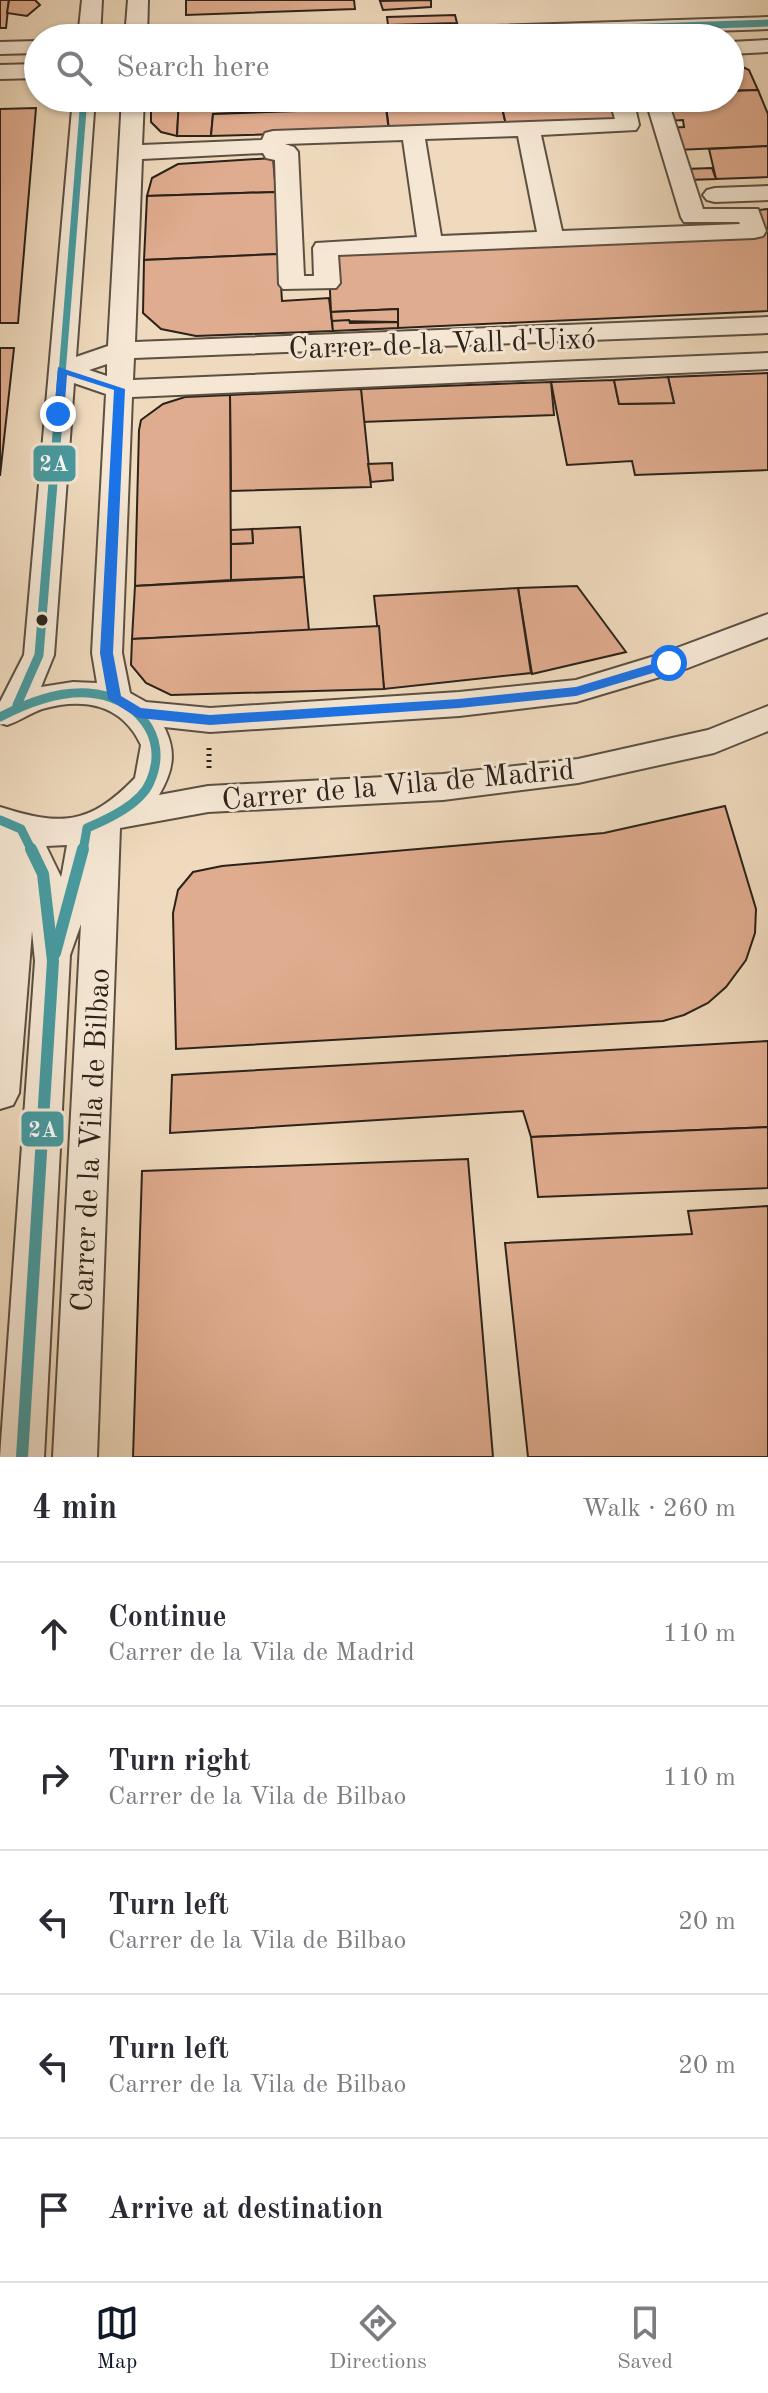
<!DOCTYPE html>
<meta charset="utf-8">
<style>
body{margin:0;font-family:"Old Standard TT",serif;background:#f2f2f3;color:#2b2b33}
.stop{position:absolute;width:24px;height:24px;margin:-18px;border:6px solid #1a73e8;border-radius:50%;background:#fff}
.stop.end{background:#1a73e8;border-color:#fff;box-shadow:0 2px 8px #0008}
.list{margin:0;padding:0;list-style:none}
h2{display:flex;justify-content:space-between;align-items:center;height:104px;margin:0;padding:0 32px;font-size:34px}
h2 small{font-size:26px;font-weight:400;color:#7c7c81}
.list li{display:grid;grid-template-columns:52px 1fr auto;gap:24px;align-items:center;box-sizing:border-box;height:144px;padding:0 32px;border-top:2px solid #e1e1e2}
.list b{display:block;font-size:30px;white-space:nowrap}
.list p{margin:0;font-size:26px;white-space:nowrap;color:#7c7c81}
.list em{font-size:26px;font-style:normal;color:#7c7c81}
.icon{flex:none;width:44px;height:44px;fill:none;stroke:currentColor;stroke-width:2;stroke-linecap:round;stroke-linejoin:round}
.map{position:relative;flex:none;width:768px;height:1457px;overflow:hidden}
.search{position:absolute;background:#fff;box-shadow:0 2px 6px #0004;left:24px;right:24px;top:24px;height:88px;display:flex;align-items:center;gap:20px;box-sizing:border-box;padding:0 28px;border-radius:44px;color:#7c7c81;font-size:30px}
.sheet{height:824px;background:#fff}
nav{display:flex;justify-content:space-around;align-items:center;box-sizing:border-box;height:112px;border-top:2px solid #e1e1e2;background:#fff;font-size:22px;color:#7c7c81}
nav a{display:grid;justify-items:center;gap:4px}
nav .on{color:#111827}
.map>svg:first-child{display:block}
.building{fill:#e0ac8f;stroke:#2b221a;stroke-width:2}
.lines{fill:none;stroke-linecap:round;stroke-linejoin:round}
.minor-casing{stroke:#5c5043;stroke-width:4}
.path{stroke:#2b221a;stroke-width:5;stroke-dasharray:2 4;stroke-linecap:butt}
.minor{fill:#f5e7d4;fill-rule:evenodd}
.bus-1-far2-casing{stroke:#f5e7d4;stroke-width:11}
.bus-1-far1-casing{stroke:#f5e7d4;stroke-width:15}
.bus-1-casing{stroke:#f5e7d4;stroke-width:18}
.bus-1-far2{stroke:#479ba1;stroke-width:7}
.bus-1-far1{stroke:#479ba1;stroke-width:9}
.bus-1{stroke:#479ba1;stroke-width:12}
.route{fill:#1a73e8}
.bus-dot{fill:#2b221a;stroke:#f5e7d4;stroke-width:3}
.labels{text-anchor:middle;stroke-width:6;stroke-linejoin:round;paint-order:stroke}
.street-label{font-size:30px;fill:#2b221a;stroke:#f5e7d4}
.line-badge{stroke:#f5e7d4;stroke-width:3}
.badge-label{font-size:22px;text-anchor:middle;font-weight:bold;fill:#fff}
</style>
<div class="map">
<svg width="768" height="1457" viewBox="0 0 768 1457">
<rect width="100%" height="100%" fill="#efdabd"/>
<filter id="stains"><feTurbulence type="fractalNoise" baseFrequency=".0025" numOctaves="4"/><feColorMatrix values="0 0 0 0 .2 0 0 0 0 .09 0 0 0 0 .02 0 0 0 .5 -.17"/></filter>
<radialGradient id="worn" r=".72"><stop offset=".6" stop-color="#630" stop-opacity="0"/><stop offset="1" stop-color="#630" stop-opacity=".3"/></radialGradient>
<g class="building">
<polygon points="0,0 9,0 6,28 0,28"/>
<polygon points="9,0 35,0 40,5 27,16 7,13"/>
<polygon points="186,0 354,0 355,9 186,15"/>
<polygon points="431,0 431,7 383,10 380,1"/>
<polygon points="455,15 457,23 388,25 387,17"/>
<polygon points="730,61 749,70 758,90 730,91"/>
<polygon points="758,90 768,114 768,146 676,150 665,128 684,127 683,120 665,121 658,98 730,98 730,91"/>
<polygon points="151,98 179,98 177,136 161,132 151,122"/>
<polygon points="179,98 385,98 386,108 213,114 211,136 177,136"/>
<polygon points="385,98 500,98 506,125 389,130"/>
<polygon points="500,98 613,98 619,122 506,125"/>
<polygon points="36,108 18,323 0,323 0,109"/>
<polygon points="386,108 389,131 211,136 213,114"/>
<polygon points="768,146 768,177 716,179 709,149"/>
<polygon points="273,158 276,192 147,196 152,178 178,164"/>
<polygon points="712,168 716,179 688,180 685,169"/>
<polygon points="276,192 279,254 144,260 147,196"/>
<polygon points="768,209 768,311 398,328 398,309 331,312 328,251 758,236 748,211"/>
<polygon points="279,254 282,301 329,298 333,331 196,336 161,329 143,313 144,260"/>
<polygon points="398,309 398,322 332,321 331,312"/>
<polygon points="349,320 350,323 398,322 398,328 333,331 332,321"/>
<polygon points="0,348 14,348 0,476"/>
<polygon points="768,373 768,470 635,475 632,461 567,465 551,382 614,380 619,404 674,403 668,377"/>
<polygon points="668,377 674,403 619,404 614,380"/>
<polygon points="551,382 554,415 362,422 361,389"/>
<polygon points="361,389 371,487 231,491 230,395"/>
<polygon points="230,395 231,580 135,586 139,430 141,420 163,404 185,397"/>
<polygon points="392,463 393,480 371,482 368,464"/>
<polygon points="300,527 304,577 231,580 231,544 253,543 252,529"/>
<polygon points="252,529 253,543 231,544 231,530"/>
<polygon points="304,577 309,631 132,639 135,586"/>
<polygon points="577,586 626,652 532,674 518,588"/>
<polygon points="518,588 531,673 384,689 374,596"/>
<polygon points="379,626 384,689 171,695 146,683 131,665 132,639"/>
<polygon points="725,806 756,909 755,933 746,960 726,987 708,1003 684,1015 663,1021 176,1049 173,913 178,890 193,872 222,866 604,833"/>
<polygon points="768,1041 768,1127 531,1137 523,1111 170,1133 172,1075"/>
<polygon points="768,1127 768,1188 538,1197 531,1137"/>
<polygon points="468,1159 493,1457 133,1457 142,1171"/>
<polygon points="768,1206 768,1457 528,1457 505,1243 692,1234 688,1211"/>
</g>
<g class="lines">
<g class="minor-casing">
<g id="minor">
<polygon points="82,0 102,0 100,38 78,38"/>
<polygon points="128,0 148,0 147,38 125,38"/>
<polygon points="768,17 768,29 503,38 295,38 306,32"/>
<polygon points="768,40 768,52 730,54 730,42"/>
<polygon points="38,41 38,53 0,54 0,42"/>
<polygon points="38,64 38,78 0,79 0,65"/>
<path d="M73,98H95L76,357L108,346L122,98H144L142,145L262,140L265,133L273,131L615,119L609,98H633L639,125L636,130L541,135L562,231L740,224L739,222H684L681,217L645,98H667L703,209H758L766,231L763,236L754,238L338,255L340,283L336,288L283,289L279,284L275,160L266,158L263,153L142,159L135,342L768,317V333L134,358L133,380L768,353V369L132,397L122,653L130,693L146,702L210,708L459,692L576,680L658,655L768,614V637L680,671L576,702L459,716L210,732L164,727C177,752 173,771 159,795L208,786L443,774L578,759L708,730L768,706V731L714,753L578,783L443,800L208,812L120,828L97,1457H53L81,924L70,955L44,1457H0L35,961L32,931L19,1093L13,1105L0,1109V807C60,826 89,826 135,778L141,745C122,704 84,697 42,709C30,713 20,721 7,725L0,723V702L24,655ZM518,136L537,232L441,236L425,139ZM403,140L417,237L316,243L313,248L314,276H304L298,152L294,147L285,144ZM107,364V376L89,370ZM74,383L106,394L92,653L97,683L73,682L41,687L54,655ZM67,845L62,873L61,877L46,846Z"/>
<polygon points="768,186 768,200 715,202 707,200 703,195 707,190 715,188"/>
</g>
</g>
<polyline class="path" points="209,748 209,770"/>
<use href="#minor" class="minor"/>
<g class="bus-1-far2-casing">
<g id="bus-1-far2">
<polyline points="306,38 768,23"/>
<polyline points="62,374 84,98"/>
</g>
</g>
<g class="bus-1-far1-casing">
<g id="bus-1-far1">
<polyline points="17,705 39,655 62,372"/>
<path d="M0,717C27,703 57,691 88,693C134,696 171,735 150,782C141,804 108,819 87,828L83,851"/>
<polyline points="0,820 21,829 32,851"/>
</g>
</g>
<g class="bus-1-casing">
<g id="bus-1">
<polyline points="55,953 83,849"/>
<polyline points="22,1457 53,961 43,874 31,849"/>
</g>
</g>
<use href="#bus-1-far2" class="bus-1-far2"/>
<use href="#bus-1-far1" class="bus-1-far1"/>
<use href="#bus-1" class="bus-1"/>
</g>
<polygon class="route" points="58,367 125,389 113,653 121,696 141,708 210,715 459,699 576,687 669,659 675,663 673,667 576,696 459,708 210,725 138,718 108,699 100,653 114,390 67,375 64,414 54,416"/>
<circle class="bus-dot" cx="42" cy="620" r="7"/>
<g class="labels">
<g class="street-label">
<text transform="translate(442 343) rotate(-2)" y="10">Carrer de la Vall d'Uixó</text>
<text transform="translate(398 784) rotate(-5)" y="10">Carrer de la Vila de Madrid</text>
<text transform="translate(90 1140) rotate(-87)" y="10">Carrer de la Vila de Bilbao</text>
</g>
</g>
<g class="line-badge">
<rect x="32" y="444" width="45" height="39" rx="8" fill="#479ba1"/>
<rect x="20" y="1110" width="45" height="38" rx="8" fill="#479ba1"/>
</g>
<g class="badge-label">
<text x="54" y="471">2A</text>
<text x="43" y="1137">2A</text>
</g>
<rect width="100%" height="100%" filter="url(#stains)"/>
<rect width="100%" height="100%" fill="url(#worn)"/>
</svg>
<div class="stop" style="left:669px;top:663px"></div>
<div class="stop end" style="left:58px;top:414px"></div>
<div class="search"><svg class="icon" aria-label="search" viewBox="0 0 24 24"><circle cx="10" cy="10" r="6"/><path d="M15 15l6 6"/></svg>Search here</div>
</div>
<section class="sheet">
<h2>4 min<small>Walk · 260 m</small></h2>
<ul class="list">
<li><svg class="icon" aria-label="ahead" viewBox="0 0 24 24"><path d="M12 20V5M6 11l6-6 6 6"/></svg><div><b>Continue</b><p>Carrer de la Vila de Madrid</p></div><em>110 m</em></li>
<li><svg class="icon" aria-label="right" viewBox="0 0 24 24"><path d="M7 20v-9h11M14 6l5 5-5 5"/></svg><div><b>Turn right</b><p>Carrer de la Vila de Bilbao</p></div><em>110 m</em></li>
<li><svg class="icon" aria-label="left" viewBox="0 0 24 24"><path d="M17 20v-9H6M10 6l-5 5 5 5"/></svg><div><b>Turn left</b><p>Carrer de la Vila de Bilbao</p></div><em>20 m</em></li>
<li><svg class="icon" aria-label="left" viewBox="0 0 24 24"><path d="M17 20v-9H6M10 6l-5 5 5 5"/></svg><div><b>Turn left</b><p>Carrer de la Vila de Bilbao</p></div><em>20 m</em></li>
<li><svg class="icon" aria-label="arrive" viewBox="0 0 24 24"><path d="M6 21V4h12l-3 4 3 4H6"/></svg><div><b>Arrive at destination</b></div></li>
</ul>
</section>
<nav>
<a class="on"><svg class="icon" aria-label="map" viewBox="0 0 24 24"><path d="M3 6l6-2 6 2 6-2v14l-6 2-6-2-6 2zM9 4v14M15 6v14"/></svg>Map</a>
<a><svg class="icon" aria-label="directions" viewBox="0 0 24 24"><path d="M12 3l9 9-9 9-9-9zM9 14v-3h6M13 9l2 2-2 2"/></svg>Directions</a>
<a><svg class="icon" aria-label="saved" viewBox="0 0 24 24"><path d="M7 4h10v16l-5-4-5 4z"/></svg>Saved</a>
</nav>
